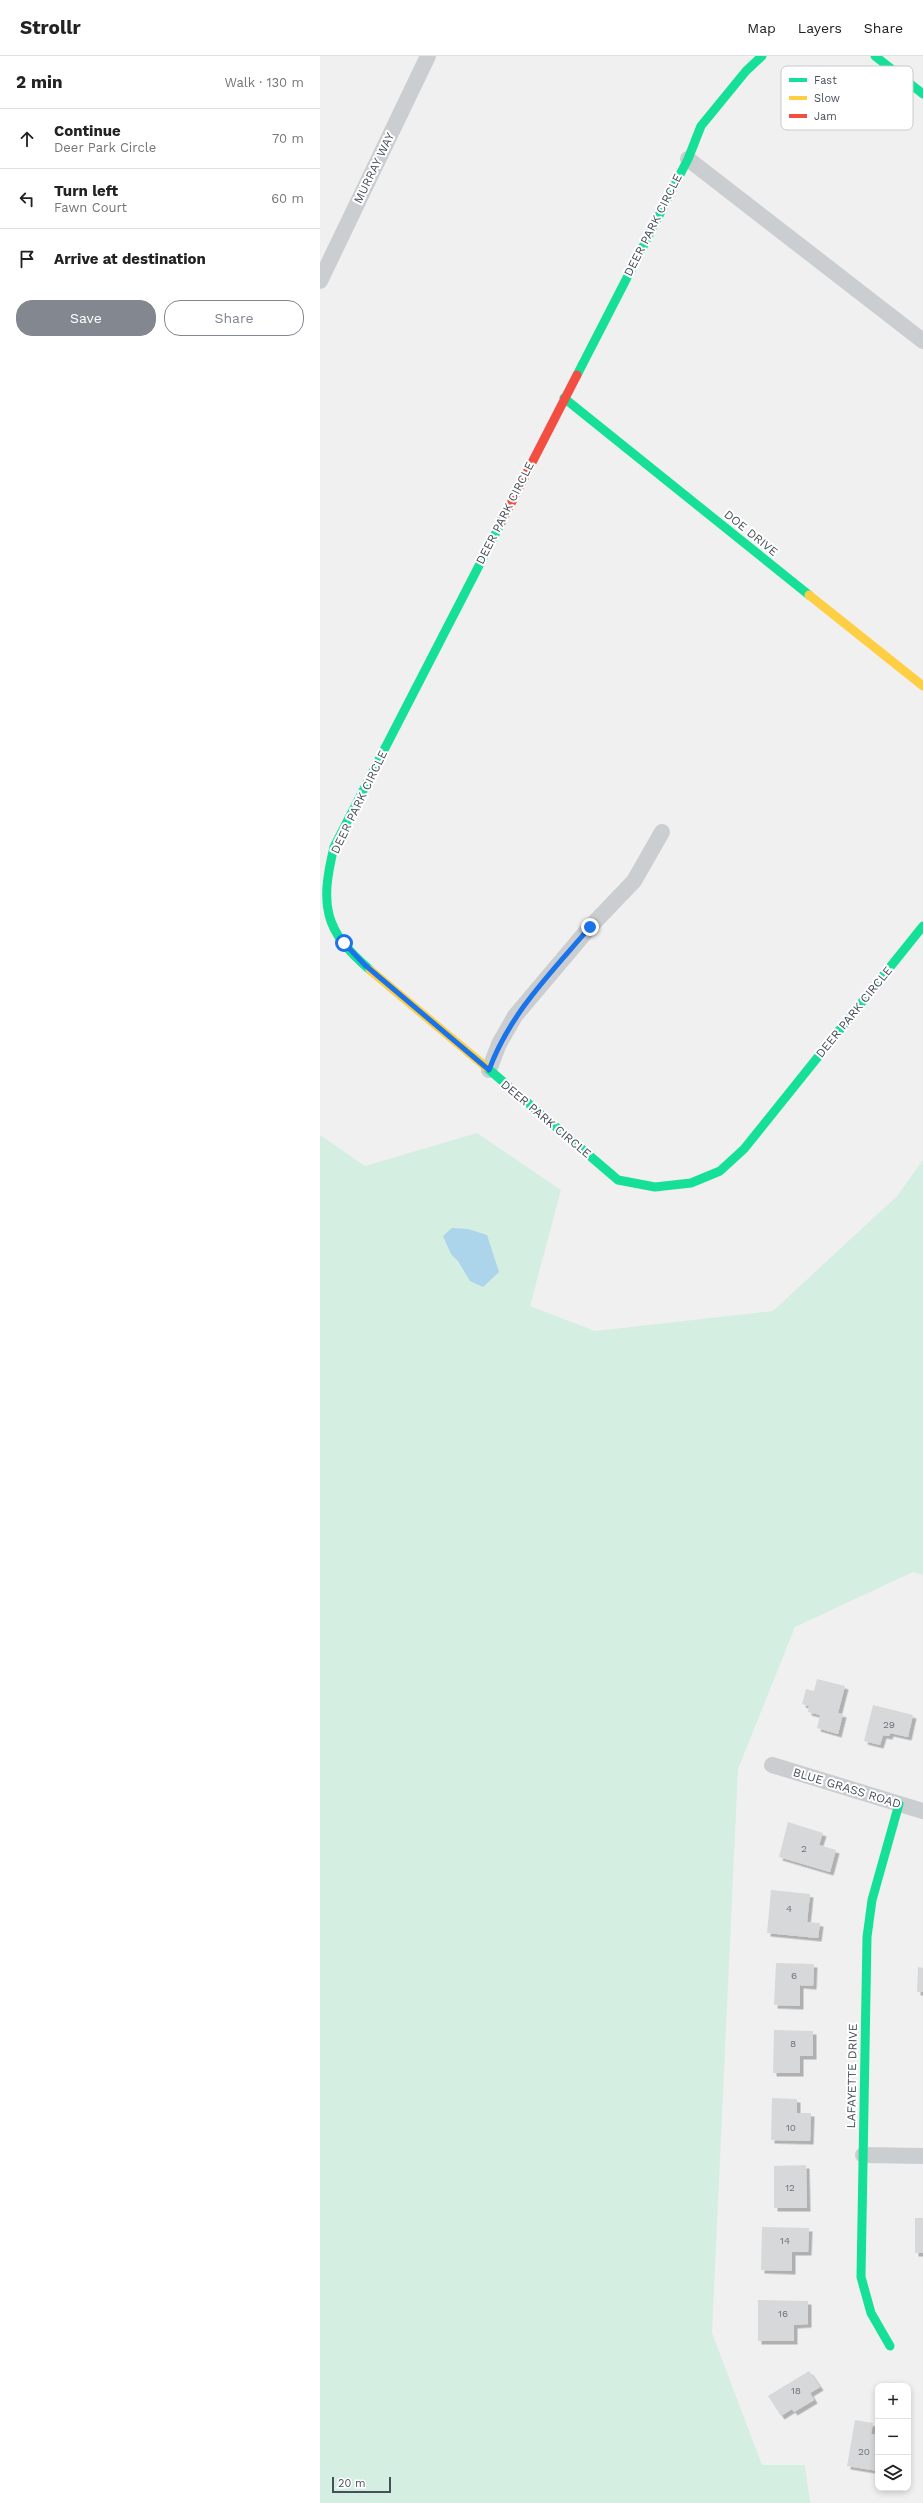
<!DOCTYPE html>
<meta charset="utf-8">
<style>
body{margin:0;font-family:"Work Sans",sans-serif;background:#f2f2f2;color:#222}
.controls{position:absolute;right:12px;bottom:12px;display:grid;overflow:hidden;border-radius:8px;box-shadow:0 2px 6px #0003}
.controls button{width:36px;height:36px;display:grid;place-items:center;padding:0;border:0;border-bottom:1px solid #e0e0e0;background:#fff;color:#222;font:20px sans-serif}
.scale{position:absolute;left:12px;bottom:10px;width:59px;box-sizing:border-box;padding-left:4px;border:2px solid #484f5b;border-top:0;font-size:11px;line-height:14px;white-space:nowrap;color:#484f5b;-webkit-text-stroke:3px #fff;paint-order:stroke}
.stop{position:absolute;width:12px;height:12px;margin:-9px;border:3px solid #1a73e8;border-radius:50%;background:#fff}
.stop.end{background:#1a73e8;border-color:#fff;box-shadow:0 1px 4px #0008}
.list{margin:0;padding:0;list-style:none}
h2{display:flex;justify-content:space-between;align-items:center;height:52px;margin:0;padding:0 16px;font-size:17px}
h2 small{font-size:13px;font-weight:400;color:#767676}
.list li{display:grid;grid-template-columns:26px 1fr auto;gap:12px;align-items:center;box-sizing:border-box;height:60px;padding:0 16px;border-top:1px solid #e0e0e0}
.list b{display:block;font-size:15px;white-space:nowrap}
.list p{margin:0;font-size:13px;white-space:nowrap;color:#767676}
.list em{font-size:13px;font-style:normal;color:#767676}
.actions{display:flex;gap:8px;padding:12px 16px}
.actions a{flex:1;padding:9px 0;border:1px solid #83878f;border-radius:16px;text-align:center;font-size:14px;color:#83878f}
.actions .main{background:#83878f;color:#fff}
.icon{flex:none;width:22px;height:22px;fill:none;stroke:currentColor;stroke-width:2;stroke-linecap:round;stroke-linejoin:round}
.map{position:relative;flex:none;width:603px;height:2447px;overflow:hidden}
header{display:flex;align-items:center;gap:24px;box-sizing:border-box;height:56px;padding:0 20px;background:#fff;border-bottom:1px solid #e0e0e0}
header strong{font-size:19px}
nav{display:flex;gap:22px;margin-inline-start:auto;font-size:14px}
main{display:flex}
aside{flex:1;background:#fff}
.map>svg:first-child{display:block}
.green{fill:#d5eee2}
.water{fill:#acd4ea}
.building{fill:#d7d8da;filter:url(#shadow)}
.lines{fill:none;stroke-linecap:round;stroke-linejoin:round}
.street{stroke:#cbced1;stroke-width:16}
.fast{stroke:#16e098;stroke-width:9}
.slow{stroke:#ffcf43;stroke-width:9}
.jam{stroke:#f24e42;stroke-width:9}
.route{stroke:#1a73e8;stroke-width:5}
.labels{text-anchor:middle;stroke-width:4;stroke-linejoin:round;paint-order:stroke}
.number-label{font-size:10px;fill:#6d737c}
.street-label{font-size:12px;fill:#484f5b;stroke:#fff}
.key{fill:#fff;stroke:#c8cace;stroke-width:1}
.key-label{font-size:11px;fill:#484f5b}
</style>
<header>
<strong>Strollr</strong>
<nav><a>Map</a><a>Layers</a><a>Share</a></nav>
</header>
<main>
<aside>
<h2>2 min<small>Walk · 130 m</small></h2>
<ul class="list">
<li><svg class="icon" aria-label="ahead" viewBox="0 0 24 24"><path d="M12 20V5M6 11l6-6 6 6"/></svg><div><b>Continue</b><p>Deer Park Circle</p></div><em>70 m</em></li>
<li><svg class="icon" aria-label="left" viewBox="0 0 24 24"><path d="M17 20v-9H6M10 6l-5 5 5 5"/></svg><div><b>Turn left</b><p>Fawn Court</p></div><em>60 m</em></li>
<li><svg class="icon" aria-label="arrive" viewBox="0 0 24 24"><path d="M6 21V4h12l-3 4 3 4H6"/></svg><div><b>Arrive at destination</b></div></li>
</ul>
<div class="actions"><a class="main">Save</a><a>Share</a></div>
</aside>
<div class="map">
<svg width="603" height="2447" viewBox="0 0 603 2447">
<defs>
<filter id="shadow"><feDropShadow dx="3.5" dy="3.5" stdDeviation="0" flood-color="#0004"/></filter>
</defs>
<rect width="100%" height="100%" fill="#f0f0f0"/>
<polygon class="green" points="157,1077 241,1134 210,1250 275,1275 453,1255 577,1140 603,1104 603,1519 593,1516 475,1571 418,1713 392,2277 442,2409 485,2409 490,2447 0,2447 0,1079 45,1110"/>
<polygon class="water" points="132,1172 148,1173 167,1179 179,1216 163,1231 150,1225 138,1205 131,1198 123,1180"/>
<g class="building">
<polygon points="497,1623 525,1630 518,1657 523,1658 518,1678 497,1672 500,1659 488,1656 489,1650 482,1648 486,1633 494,1635"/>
<polygon points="553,1649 593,1659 588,1681 570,1677 569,1680 563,1679 560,1689 544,1685"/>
<polygon points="468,1766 503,1777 499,1789 516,1794 510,1816 459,1801"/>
<polygon points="451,1834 490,1838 487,1866 500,1867 498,1882 447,1877"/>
<polygon points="456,1907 494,1908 493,1930 480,1929 480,1950 454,1949"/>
<polygon points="598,1911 603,1912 603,1936 597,1936"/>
<polygon points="454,1974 493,1975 493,2000 480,2000 480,2017 453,2017"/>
<polygon points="452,2042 477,2043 477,2057 491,2057 490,2085 451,2084"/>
<polygon points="486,2109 487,2152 454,2152 454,2110"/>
<rect x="595" y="2162" width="8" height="35"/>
<polygon points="442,2171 489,2172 488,2196 472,2196 472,2215 441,2214"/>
<polygon points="438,2244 488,2245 488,2268 474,2269 474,2285 438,2285"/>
<polygon points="489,2315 500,2331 490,2337 494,2344 474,2356 472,2353 461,2360 448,2340"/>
<polygon points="535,2364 553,2367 551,2378 558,2379 558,2415 527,2410"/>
</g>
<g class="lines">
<g class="street">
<polyline points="368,103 603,285"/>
<polyline points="0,225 108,0"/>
<polyline points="169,1014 179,988 195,960 270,871 314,825 342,776"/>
<polyline points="452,1709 603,1755"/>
<polyline points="543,2099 603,2100"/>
</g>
<g class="fast">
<polyline points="555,0 603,38"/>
<polyline points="257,319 368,103 381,70 426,15 442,0"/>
<polyline points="244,342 489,539"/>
<path d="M50,914C3,874 0,849 14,791L182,465"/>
<polyline points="166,1011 298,1124 335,1131 371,1127 400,1115 424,1093 603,870"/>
<polyline points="570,2290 551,2257 541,2221 547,1881 552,1844 579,1748"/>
</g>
<g class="slow">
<polyline points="489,539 603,630"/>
<polyline points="50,914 166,1011"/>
</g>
<polyline class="jam" points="182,465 257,319"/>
</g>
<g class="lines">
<path class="route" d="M24,887L45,909L169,1014C190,957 231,917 270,871"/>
</g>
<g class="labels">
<g class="number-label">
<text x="569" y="1672">29</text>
<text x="484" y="1796">2</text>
<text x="469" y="1856">4</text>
<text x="474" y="1923">6</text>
<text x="473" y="1991">8</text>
<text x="471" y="2075">10</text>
<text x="470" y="2135">12</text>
<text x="465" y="2188">14</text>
<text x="463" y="2261">16</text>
<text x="476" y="2338">18</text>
<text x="544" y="2399">20</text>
</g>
<g class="street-label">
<text transform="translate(54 112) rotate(-64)" y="4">MURRAY WAY</text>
<text transform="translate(333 169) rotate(-63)" y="4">DEER PARK CIRCLE</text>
<text transform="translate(185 457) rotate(-63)" y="4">DEER PARK CIRCLE</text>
<text transform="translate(431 477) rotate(39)" y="4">DOE DRIVE</text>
<text transform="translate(39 746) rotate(-64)" y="4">DEER PARK CIRCLE</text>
<text transform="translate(534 956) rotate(-51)" y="4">DEER PARK CIRCLE</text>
<text transform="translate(226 1063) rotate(40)" y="4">DEER PARK CIRCLE</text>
<text transform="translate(527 1732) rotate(17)" y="4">BLUE GRASS ROAD</text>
<text transform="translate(532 2020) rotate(-89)" y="4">LAFAYETTE DRIVE</text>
</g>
</g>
<rect x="461" y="10" width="132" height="64" rx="6" class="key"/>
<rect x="469" y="22" width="18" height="4" fill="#16e098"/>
<rect x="469" y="40" width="18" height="4" fill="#ffcf43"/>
<rect x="469" y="58" width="18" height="4" fill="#f24e42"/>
<g class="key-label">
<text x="494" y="28">Fast</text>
<text x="494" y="46">Slow</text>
<text x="494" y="64">Jam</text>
</g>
</svg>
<div class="controls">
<button>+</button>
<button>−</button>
<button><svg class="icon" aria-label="layers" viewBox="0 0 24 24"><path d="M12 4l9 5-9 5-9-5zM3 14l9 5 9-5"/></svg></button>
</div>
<div class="scale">20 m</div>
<div class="stop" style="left:24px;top:887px"></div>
<div class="stop end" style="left:270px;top:871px"></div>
</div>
</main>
